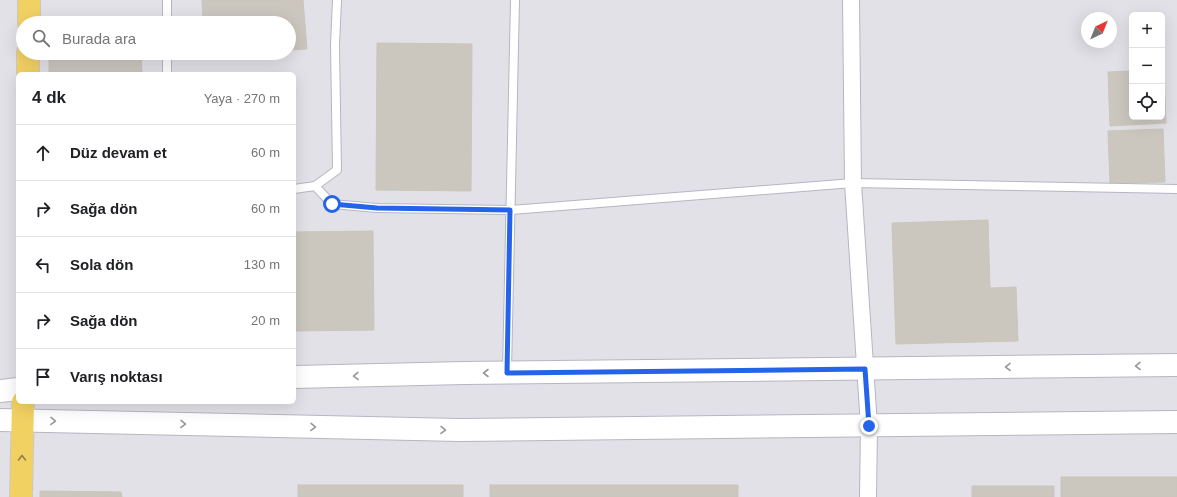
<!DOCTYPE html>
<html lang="tr">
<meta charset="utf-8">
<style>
body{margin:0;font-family:Arial,sans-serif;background:#f6f6f6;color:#202124}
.controls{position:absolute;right:12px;top:12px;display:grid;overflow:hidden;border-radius:6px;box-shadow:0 4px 16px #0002}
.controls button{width:36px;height:36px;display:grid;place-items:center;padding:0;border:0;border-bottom:1px solid #e0e0e0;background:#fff;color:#202124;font:20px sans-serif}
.compass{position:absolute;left:1081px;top:12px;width:36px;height:36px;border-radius:50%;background:#fff;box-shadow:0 4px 16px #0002;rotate:43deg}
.stop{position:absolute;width:12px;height:12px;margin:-9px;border:3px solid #2563eb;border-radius:50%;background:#fff}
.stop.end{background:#2563eb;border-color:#fff;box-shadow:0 1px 4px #0008}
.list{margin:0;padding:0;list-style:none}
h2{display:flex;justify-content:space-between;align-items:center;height:52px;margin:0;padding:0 16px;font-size:17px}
h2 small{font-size:13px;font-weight:400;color:#757577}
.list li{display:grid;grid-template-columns:26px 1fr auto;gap:12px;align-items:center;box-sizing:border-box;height:56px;padding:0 16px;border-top:1px solid #e0e0e0}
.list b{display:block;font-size:15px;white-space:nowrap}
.list em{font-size:13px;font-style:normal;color:#757577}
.icon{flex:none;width:22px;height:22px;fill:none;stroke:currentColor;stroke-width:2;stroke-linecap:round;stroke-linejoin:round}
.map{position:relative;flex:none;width:1177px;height:497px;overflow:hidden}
.search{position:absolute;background:#fff;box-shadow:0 4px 16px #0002;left:16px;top:16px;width:280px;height:44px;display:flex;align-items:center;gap:10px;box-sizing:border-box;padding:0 14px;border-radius:22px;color:#757577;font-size:15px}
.panel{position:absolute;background:#fff;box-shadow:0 4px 16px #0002;left:16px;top:72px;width:280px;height:332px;border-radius:6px}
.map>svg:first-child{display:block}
.industrial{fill:#e3e1e8;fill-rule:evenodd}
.building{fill:#cbc7bf;stroke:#cbc5ba}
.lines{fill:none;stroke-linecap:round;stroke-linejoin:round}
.lane-casing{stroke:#b4b7c1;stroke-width:10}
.street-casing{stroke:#b4b7c1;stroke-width:18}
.secondary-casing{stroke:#b4b7c1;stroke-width:24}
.primary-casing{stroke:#c9c9c9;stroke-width:24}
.lane{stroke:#fff;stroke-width:8}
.street{stroke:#fff;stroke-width:16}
.secondary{stroke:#fff;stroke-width:22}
.primary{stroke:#f2d163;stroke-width:22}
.oneway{stroke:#969696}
.oneway2{stroke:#908048}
.route{stroke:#2563eb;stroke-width:5}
</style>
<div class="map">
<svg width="1177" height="497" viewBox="0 0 1177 497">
<rect width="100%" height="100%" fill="#efe9e1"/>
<path class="industrial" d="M0,0H1177V497H0ZM1132,15H1162V117H1132ZM1087,18H1111V42H1087ZM23,23H289V53H23ZM18,74H294V402H18Z"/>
<g class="building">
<polygon points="202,0 303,0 307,49 289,50 289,23 203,23"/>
<polygon points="377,43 472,44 471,191 376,190"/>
<polygon points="49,53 141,53 142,74 49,74"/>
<polygon points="205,53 246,53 205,55"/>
<polygon points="1162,70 1164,70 1166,123 1110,126 1108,72 1132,71 1132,117 1162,117"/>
<polygon points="1163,129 1165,182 1110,183 1108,131"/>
<polygon points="988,220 990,288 1016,287 1018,341 896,344 892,223"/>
<polygon points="373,231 374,330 294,331 294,232"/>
<rect x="1061" y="477" width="116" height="20"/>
<rect x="298" y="485" width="165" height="12"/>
<rect x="490" y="485" width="248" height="12"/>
<rect x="972" y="486" width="82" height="11"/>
<polygon points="40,491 121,492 122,497 40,497"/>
</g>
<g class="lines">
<g class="lane-casing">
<g id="lane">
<polyline points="167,0 167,23"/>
<polyline points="167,53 167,74"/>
<polyline points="315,186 332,204 377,208 511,210 853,183 1177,189"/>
<polyline points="294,189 315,186 337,170 335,45 337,0"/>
<polyline points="507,371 515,0"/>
</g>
</g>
<g class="street-casing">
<polyline id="street" points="851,0 853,183 869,426 868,497"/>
</g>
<g class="secondary-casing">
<g id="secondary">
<polyline points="294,377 464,373 1177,365"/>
<polyline points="0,391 18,389"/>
<polyline points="0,420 459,430 1177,422"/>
</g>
</g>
<g class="primary-casing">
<g id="primary">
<polyline points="29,23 29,0"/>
<polyline points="28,74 28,53"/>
<polyline points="21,497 23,402"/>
</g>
</g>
<use href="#lane" class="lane"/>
<use href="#street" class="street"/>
<use href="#secondary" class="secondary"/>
<use href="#primary" class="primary"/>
</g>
<defs><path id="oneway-chevron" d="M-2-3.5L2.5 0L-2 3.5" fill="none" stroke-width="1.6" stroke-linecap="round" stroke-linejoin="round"/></defs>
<g class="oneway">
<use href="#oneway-chevron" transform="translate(1138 366) rotate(179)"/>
<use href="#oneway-chevron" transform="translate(1008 367) rotate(179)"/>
<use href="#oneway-chevron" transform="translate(486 373) rotate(180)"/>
<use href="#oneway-chevron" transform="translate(356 376) rotate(178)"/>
<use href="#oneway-chevron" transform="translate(53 421) rotate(1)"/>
<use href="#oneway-chevron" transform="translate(183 424) rotate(1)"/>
<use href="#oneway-chevron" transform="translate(313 427) rotate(1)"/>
<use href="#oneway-chevron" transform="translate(443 430) rotate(1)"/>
</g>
<use class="oneway2" href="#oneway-chevron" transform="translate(22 458) rotate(-90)"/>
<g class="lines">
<polyline class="route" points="332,204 377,208 510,210 507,373 865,369 869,426"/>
</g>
</svg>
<div class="controls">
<button>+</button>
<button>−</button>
<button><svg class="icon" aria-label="locate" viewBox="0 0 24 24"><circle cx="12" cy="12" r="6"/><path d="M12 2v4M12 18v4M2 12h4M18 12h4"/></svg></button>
</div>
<svg class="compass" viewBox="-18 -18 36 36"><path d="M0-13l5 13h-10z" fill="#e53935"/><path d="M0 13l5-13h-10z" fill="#757577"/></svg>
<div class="stop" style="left:332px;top:204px"></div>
<div class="stop end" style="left:869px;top:426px"></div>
<div class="search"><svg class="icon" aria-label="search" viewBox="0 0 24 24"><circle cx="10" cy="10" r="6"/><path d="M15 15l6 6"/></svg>Burada ara</div>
<section class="panel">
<h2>4 dk<small>Yaya · 270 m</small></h2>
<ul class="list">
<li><svg class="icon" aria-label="ahead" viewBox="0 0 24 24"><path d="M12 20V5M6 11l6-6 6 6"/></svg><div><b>Düz devam et</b></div><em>60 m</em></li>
<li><svg class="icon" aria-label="right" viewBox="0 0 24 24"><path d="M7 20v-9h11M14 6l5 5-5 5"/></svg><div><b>Sağa dön</b></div><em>60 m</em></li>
<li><svg class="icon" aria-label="left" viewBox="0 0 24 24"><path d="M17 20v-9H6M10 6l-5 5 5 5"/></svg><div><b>Sola dön</b></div><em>130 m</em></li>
<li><svg class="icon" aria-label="right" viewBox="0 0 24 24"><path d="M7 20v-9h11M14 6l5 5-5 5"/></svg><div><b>Sağa dön</b></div><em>20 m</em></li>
<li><svg class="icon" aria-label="arrive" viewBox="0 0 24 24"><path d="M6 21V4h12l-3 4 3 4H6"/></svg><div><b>Varış noktası</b></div></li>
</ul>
</section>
</div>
